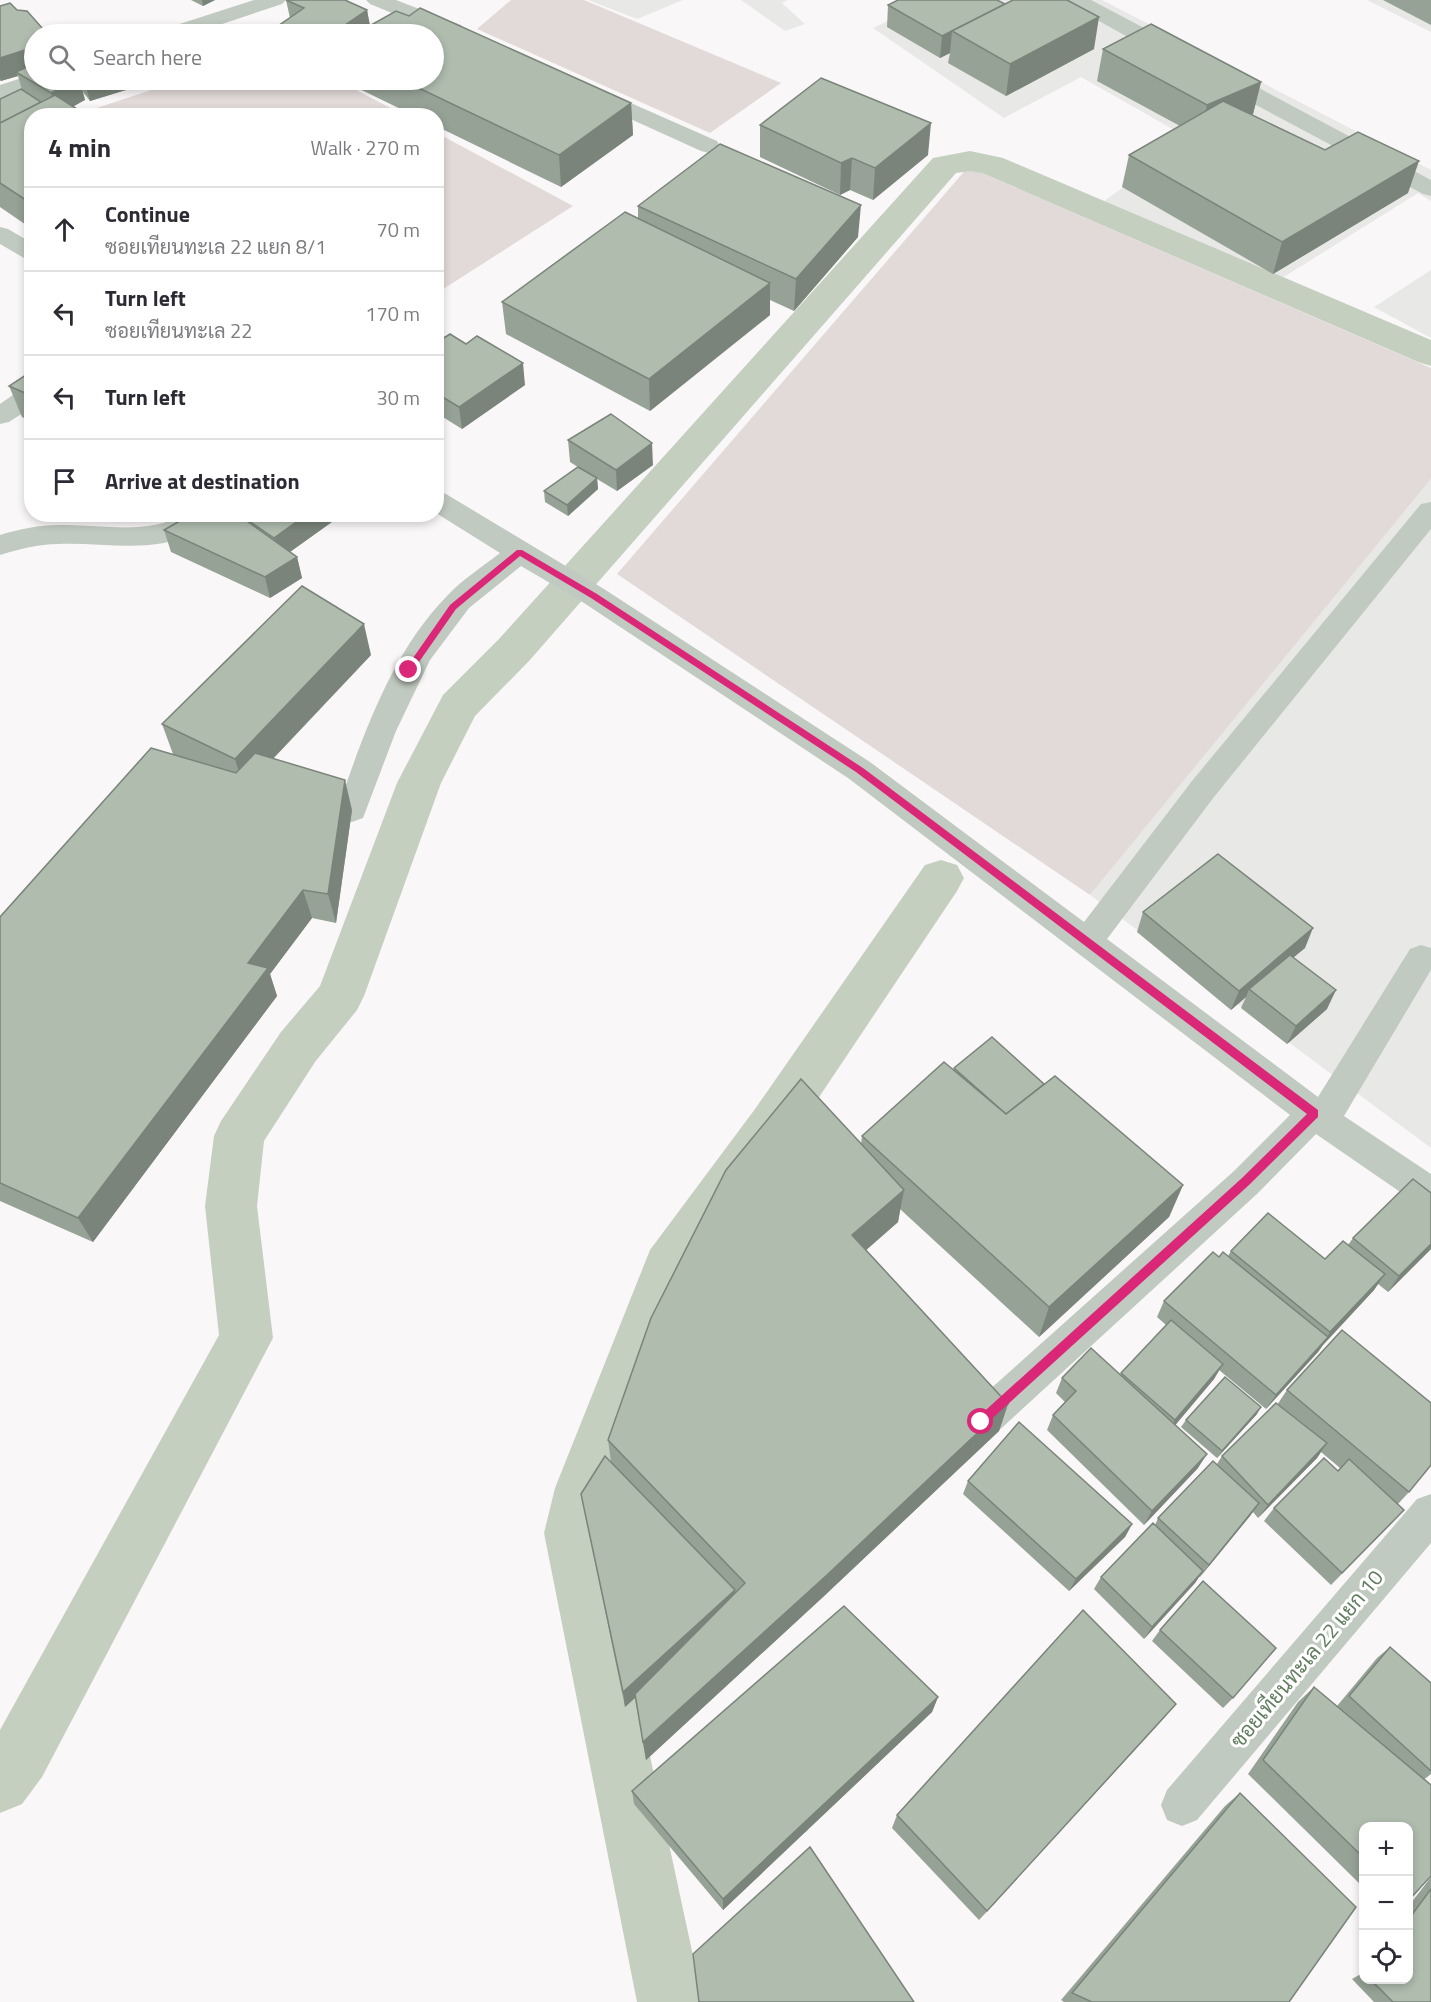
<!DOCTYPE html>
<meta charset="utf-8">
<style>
body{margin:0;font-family:"Titillium Web",Sarabun,sans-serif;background:#f2f2f3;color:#2b2b33}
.controls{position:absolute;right:18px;bottom:18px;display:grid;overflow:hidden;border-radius:12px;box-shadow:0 3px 9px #0003}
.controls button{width:54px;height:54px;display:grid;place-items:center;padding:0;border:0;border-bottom:2px solid #e1e1e2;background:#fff;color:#2b2b33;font:30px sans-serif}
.stop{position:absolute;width:18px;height:18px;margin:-14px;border:4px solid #db2777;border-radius:50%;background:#fff}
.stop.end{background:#db2777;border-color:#fff;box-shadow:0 2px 6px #0008}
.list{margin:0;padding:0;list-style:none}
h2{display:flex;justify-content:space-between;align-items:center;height:78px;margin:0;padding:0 24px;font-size:26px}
h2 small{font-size:20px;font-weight:400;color:#7c7c81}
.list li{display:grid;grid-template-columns:39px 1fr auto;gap:18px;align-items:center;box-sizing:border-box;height:84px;padding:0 24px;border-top:2px solid #e1e1e2}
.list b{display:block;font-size:22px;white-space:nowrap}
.list p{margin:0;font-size:20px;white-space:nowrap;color:#7c7c81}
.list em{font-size:20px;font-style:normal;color:#7c7c81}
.icon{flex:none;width:33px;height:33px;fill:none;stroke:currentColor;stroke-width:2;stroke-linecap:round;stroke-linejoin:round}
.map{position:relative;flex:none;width:1431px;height:2002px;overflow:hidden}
.search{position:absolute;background:#fff;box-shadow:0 3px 9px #0003;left:24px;top:24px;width:420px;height:66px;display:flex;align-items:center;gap:15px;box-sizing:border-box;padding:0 21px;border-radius:33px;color:#7c7c81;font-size:22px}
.panel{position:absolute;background:#fff;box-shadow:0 3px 9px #0003;left:24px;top:108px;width:420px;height:414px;border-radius:24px}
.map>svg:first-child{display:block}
.built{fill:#e8e8e7}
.green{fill:#e2dad8}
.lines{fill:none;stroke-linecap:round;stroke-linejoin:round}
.canal{fill:#c4cfc0;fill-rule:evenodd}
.minor{fill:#c1cac1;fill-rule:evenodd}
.wall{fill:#96a296}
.shaded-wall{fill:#7a847a}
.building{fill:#afbcae;stroke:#7a847a;stroke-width:1.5}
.route{fill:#db2777}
.labels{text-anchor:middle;stroke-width:6;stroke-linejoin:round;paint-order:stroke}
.near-street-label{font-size:21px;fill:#627d5f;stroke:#fff}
</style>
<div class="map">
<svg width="1431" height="2002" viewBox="0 0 1431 2002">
<rect width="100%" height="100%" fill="#faf7f9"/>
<g class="built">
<polygon points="588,0 683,0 637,19"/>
<polygon points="741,0 788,0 782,3 805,24 785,31"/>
<polygon points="933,0 1102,0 1431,170 1431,201 1418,193 1279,280 1100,204 1190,139 1081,77 1004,118 873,28"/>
<polygon points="1367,0 1431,0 1431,32"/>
<polygon points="1431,270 1431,338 1374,307"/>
<polygon points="1431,479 1431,1148 1090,895"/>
</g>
<g class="green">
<polygon points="511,0 584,0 781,83 710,133 477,29"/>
<polygon points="182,80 337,80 404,115 72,116"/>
<polygon points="437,133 573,206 437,293"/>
<polygon points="968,167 1431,368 1431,479 1090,895 617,574"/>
</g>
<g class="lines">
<g class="canal">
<polygon points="970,151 1003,158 1431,340 1431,366 1418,362 982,173 970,171 956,173 529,661 475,716 441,783 364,996 357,1010 315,1062 264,1141 257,1206 273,1338 42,1777 22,1804 0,1813 0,1730 219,1335 205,1206 214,1136 221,1121 281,1032 320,986 397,783 443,695 499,639 933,158"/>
<polygon points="941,860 957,865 964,878 957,891 791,1139 690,1280 611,1488 602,1533 703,2002 637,2002 544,1533 555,1488 650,1250 755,1109 925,865"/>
</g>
<g class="minor">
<polygon points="254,0 286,0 282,4 192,34 161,34 164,29"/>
<polygon points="366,0 396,0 461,25 464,30 461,35 453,36 445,35 370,4"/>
<polygon points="1064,0 1091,0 1182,48 1185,53 1182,58 1174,59 1166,58 1068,4"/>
<polygon points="1217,68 1225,70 1431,180 1431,196 1423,194 1209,80 1206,75 1209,70"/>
<polygon points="34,74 34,80 48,80 45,85 0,99 0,85"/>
<polygon points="590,85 717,141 720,146 717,151 709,153 701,151 582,97 579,92 582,87"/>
<polygon points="0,227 8,229 32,243 32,260 24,258 0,244"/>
<polygon points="32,386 32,407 9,422 0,424 0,404 23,388"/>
<path d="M436,491L446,494L604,589L870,762L1084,922L1192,781L1421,504L1431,502V529L1214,797L1107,939L1318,1097L1410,949L1421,945L1431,948V970L1344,1116L1431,1174V1210L1419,1205L1316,1134L1258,1193L994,1435L981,1440L968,1435L962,1422L968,1409L1234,1171L1290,1115L848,778L584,603L521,566L469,608L430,660L396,731L363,818L352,822L341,818L337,810C363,736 391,653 447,596C463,579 482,567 500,553L436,513Z"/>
<path d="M185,514H219C214,523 206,527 198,531C153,555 106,542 58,544C38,544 20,549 0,555V535C20,529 39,525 60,525C103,524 146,536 185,514Z"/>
<polygon points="1431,1494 1431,1543 1197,1820 1182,1826 1167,1820 1161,1805 1167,1790 1417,1499"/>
</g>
</g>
<g class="wall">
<polygon points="191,0 215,0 203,6"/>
<polygon points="286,0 345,0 367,10 370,26 396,11 409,16 420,8 631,103 633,135 561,187 436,126 436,116 415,116 341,80 434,80 434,34 279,34 278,26 290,18"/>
<polygon points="1383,0 1431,0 1431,25"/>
<polygon points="888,5 1094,49 1006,96 948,63 950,53 940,58 887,27"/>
<polygon points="0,6 34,80 165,80 138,90 127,81 129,89 90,101 83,92 85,100 32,116 32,229 0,207 0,99 22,90 18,76 0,81"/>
<polygon points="1103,49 1261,82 1253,114 1252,115 1408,193 1273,274 1122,187 1129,155 1180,126 1097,81"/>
<polygon points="760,125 928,155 873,200 850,190 840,195 760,157"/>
<polygon points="638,206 858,237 794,311 770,300 770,315 650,411 506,334 502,302 638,218"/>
<polygon points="436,343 525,385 462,429 438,414 436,415"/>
<polygon points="32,371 32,422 22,417 9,386"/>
<polygon points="568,440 653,465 617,491 597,479 598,489 568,516 545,502 544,491 589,474 570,462"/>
<polygon points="192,514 343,514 290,552 297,557 302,578 270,598 171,552 164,530"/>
<polygon points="371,655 273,759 352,810 336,923 312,918 270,974 277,996 93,1242 0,1201 0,917 173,754 162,724"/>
<polygon points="1143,912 1305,948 1293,957 1327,1009 1287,1044 1241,1008 1246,997 1231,1010 1137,932"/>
<polygon points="954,1068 1044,1084 1183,1185 1169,1217 1039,1337 900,1209 898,1222 866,1250 1008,1404 999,1431 823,1597 646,1760 635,1698 625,1707 581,1494 611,1462 608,1440 861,1144 862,1136 954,1071"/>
<polygon points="1353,1238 1431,1249 1388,1292 1378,1284 1374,1290 1323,1345 1318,1352 1266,1409 1219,1370 1214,1379 1175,1425 1198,1468 1144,1525 1047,1430 1053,1415 1065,1402 1056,1393 1062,1378 1120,1375 1166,1325 1157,1317 1164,1301 1219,1257 1228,1256 1231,1251 1325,1259 1348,1245"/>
<polygon points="1287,1390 1409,1492 1398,1504 1392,1523 1331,1585 1264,1521 1274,1508 1338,1471 1340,1468 1321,1452 1317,1458 1258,1518 1253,1512 1200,1577 1199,1577 1195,1583 1144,1639 1094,1589 1101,1577 1155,1525 1158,1518 1217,1464 1222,1456 1277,1405"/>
<polygon points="1257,1414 1217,1458 1181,1427 1186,1420"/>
<polygon points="968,1481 1132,1524 1125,1537 1069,1591 963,1494"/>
<polygon points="1160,1630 1233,1698 1223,1708 1152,1641"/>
<polygon points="1390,1647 1431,1683 1431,1774 1364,1827 1364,1888 1248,1774 1298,1702 1314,1687 1337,1706 1377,1658"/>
<polygon points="938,1697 932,1712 723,1910 634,1804 632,1791"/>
<polygon points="1163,1719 979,1920 892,1828 897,1815"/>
<polygon points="1240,1793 1289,2002 1064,2002 1061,2000 1225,1806"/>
<polygon points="1431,1877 1431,2002 1374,2002 1352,1979 1359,1975 1364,1969 1364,1980 1408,1980 1408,1907"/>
</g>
<g class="shaded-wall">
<polygon points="202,0 215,0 203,6"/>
<polygon points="1005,5 952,31 950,53 940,58 942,36"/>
<polygon points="367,10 371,32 367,34 340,34 339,29"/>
<polygon points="1099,17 1094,49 1006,96 1010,64"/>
<polygon points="34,47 34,71 16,72 18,76 1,81 0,78 0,58"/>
<polygon points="76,80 79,80 85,100 58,115 51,93"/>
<polygon points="84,80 126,80 129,89 90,101"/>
<polygon points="135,80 165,80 138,90"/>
<polygon points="1261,82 1253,114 1200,137 1207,105"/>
<polygon points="631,103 633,135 561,187 559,155"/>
<polygon points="931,123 928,155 873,200 875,168"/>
<polygon points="852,158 850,190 840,195 841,163"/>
<polygon points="1419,161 1408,193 1273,274 1282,242"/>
<polygon points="861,205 858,237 794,311 796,279"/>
<polygon points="770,283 770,315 650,411 649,379"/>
<polygon points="523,363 525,385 462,429 459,407"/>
<polygon points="652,443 653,465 617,491 616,470"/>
<polygon points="597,478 598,489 568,516 567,505"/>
<polygon points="307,514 343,514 280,559 274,538"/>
<polygon points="297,557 302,578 270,598 265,577"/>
<polygon points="364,624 371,655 244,789 235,759"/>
<polygon points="345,780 352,810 336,923 328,894"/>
<polygon points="303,890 312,918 270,974 277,996 93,1242 78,1218 248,963"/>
<polygon points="1313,928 1305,948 1252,992 1249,989 1246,997 1231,1010 1239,991"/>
<polygon points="1336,990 1327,1009 1287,1044 1296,1026"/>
<polygon points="1183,1185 1169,1217 1039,1337 1049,1307"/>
<polygon points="904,1190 898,1222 848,1266 852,1235"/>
<polygon points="1431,1244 1431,1249 1388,1292 1399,1276"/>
<polygon points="1385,1274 1374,1290 1323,1345 1318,1352 1266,1409 1276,1395 1325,1340 1330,1332"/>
<polygon points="1223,1364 1214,1379 1167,1435 1175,1420"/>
<polygon points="1008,1404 999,1431 823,1597 646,1760 643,1742"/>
<polygon points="1261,1407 1257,1414 1217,1458 1222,1451"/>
<polygon points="1327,1443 1317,1458 1258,1518 1268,1505"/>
<polygon points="1207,1454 1198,1468 1144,1525 1152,1511"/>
<polygon points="1259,1503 1250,1516 1200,1577 1209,1565"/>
<polygon points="1132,1524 1125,1537 1069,1591 1076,1579"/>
<polygon points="1203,1571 1195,1583 1144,1639 1152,1627"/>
<polygon points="735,1590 734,1608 625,1707 623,1692"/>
<polygon points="938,1697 932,1712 723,1910 723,1899"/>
<polygon points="1176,1704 1163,1719 979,1920 987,1911"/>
</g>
<g class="building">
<polygon points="286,0 345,0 367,10 339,29 351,34 295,34 278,26 304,8"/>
<polygon points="898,0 997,0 1005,4 942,36 888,5"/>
<polygon points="1013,0 1067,0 1099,17 1010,64 952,31"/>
<polygon points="10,3 17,10 27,11 43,29 54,26 63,34 34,34 34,47 0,58 0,6"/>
<polygon points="420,8 631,103 559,155 402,80 434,80 434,34 355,34 396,11 409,16"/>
<polygon points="1151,24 1261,82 1207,105 1103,49"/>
<polygon points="161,26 169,34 135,34"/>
<polygon points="34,64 34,80 76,80 51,93 16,72"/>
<polygon points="821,78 931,123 875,168 852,158 841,163 760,125"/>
<polygon points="21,89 41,102 0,123 0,99"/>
<polygon points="55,95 88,116 32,116 32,204 0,183 0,123"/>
<polygon points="1223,101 1325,150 1358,132 1419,161 1282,242 1129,155"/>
<polygon points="720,144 861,205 796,279 638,206"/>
<polygon points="625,212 770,283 649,379 502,302"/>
<polygon points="450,334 466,344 477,336 523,363 459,407 436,393 436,343"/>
<polygon points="32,371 32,396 9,386"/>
<polygon points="611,414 652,443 616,470 568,440"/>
<polygon points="578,467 597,478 567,505 544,491"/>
<polygon points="192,514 237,514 297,557 265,577 164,530"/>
<polygon points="239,514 307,514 274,538"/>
<polygon points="302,586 364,624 235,759 162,724"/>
<polygon points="151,748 236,773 255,753 345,780 328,894 303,890 248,963 268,968 78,1218 0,1183 0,917"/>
<polygon points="1218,854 1313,928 1239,991 1143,912"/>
<polygon points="1290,955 1336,990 1296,1026 1249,989"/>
<polygon points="992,1037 1044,1084 1006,1114 954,1068"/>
<polygon points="944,1062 1006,1114 1055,1076 1183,1185 1049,1307 862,1136"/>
<polygon points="801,1079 904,1190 852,1235 1008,1404 827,1575 643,1742 635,1694 745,1583 608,1440 651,1318 726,1170"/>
<polygon points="1413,1179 1431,1193 1431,1244 1399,1276 1353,1238"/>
<polygon points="1268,1213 1325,1259 1343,1241 1385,1274 1330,1332 1231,1251"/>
<polygon points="1213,1252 1219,1257 1223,1252 1328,1337 1276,1395 1164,1301"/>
<polygon points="1171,1320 1223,1364 1175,1420 1121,1373"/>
<polygon points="1342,1330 1431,1403 1431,1465 1409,1492 1287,1390"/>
<polygon points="1091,1348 1207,1454 1152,1511 1053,1415 1076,1391 1062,1378"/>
<polygon points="1225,1377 1261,1407 1222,1451 1186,1420"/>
<polygon points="1276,1403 1327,1443 1268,1505 1222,1456"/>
<polygon points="1019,1422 1132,1524 1076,1579 968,1481"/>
<polygon points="605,1456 735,1590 623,1692 581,1494"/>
<polygon points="1324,1458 1338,1471 1349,1459 1404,1510 1342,1573 1274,1508"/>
<polygon points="1213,1461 1259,1503 1209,1565 1158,1518"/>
<polygon points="1153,1523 1203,1571 1152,1627 1101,1577"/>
<polygon points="1203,1581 1276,1648 1233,1698 1160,1630"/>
<polygon points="844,1606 938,1697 723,1899 632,1791"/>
<polygon points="1083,1610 1176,1704 987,1911 897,1815"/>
<polygon points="1390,1647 1431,1683 1431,1771 1349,1696"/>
<polygon points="1314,1687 1431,1785 1431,1876 1408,1901 1408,1827 1364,1827 1364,1858 1263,1760"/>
<polygon points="1240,1793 1356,1907 1289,2002 1092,2002 1072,1993"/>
<polygon points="810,1847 914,2002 699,2002 693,1954"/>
<polygon points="1431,1889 1431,2002 1393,2002 1371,1980 1408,1980 1408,1920"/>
</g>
<polygon class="route" points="517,550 522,550 597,594 863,768 1318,1110 1318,1117 1249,1185 985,1425 977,1425 977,1418 1242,1178 1307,1114 856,772 591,598 520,556 456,609 412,672 406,672 406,668 450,605"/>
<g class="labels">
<g class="near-street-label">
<text transform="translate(1307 1659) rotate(-50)" y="7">ซอยเทียนทะเล 22 แยก 10</text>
</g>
</g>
</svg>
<div class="controls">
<button>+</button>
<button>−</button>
<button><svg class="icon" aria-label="locate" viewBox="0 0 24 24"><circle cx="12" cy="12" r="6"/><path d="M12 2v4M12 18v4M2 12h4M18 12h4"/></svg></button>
</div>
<div class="stop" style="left:981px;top:1422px"></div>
<div class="stop end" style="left:409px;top:670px"></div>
<div class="search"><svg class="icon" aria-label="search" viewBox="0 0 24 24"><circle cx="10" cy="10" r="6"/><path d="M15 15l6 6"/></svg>Search here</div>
<section class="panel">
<h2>4 min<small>Walk · 270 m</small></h2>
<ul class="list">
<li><svg class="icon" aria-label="ahead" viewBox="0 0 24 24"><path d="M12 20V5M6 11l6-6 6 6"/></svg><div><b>Continue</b><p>ซอยเทียนทะเล 22 แยก 8/1</p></div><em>70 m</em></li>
<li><svg class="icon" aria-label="left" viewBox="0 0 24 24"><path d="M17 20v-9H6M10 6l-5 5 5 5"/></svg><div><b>Turn left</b><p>ซอยเทียนทะเล 22</p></div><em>170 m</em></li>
<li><svg class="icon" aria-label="left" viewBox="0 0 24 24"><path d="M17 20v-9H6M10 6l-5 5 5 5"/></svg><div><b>Turn left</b></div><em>30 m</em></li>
<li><svg class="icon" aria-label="arrive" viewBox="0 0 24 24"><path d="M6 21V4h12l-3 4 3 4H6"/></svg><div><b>Arrive at destination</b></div></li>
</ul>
</section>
</div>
